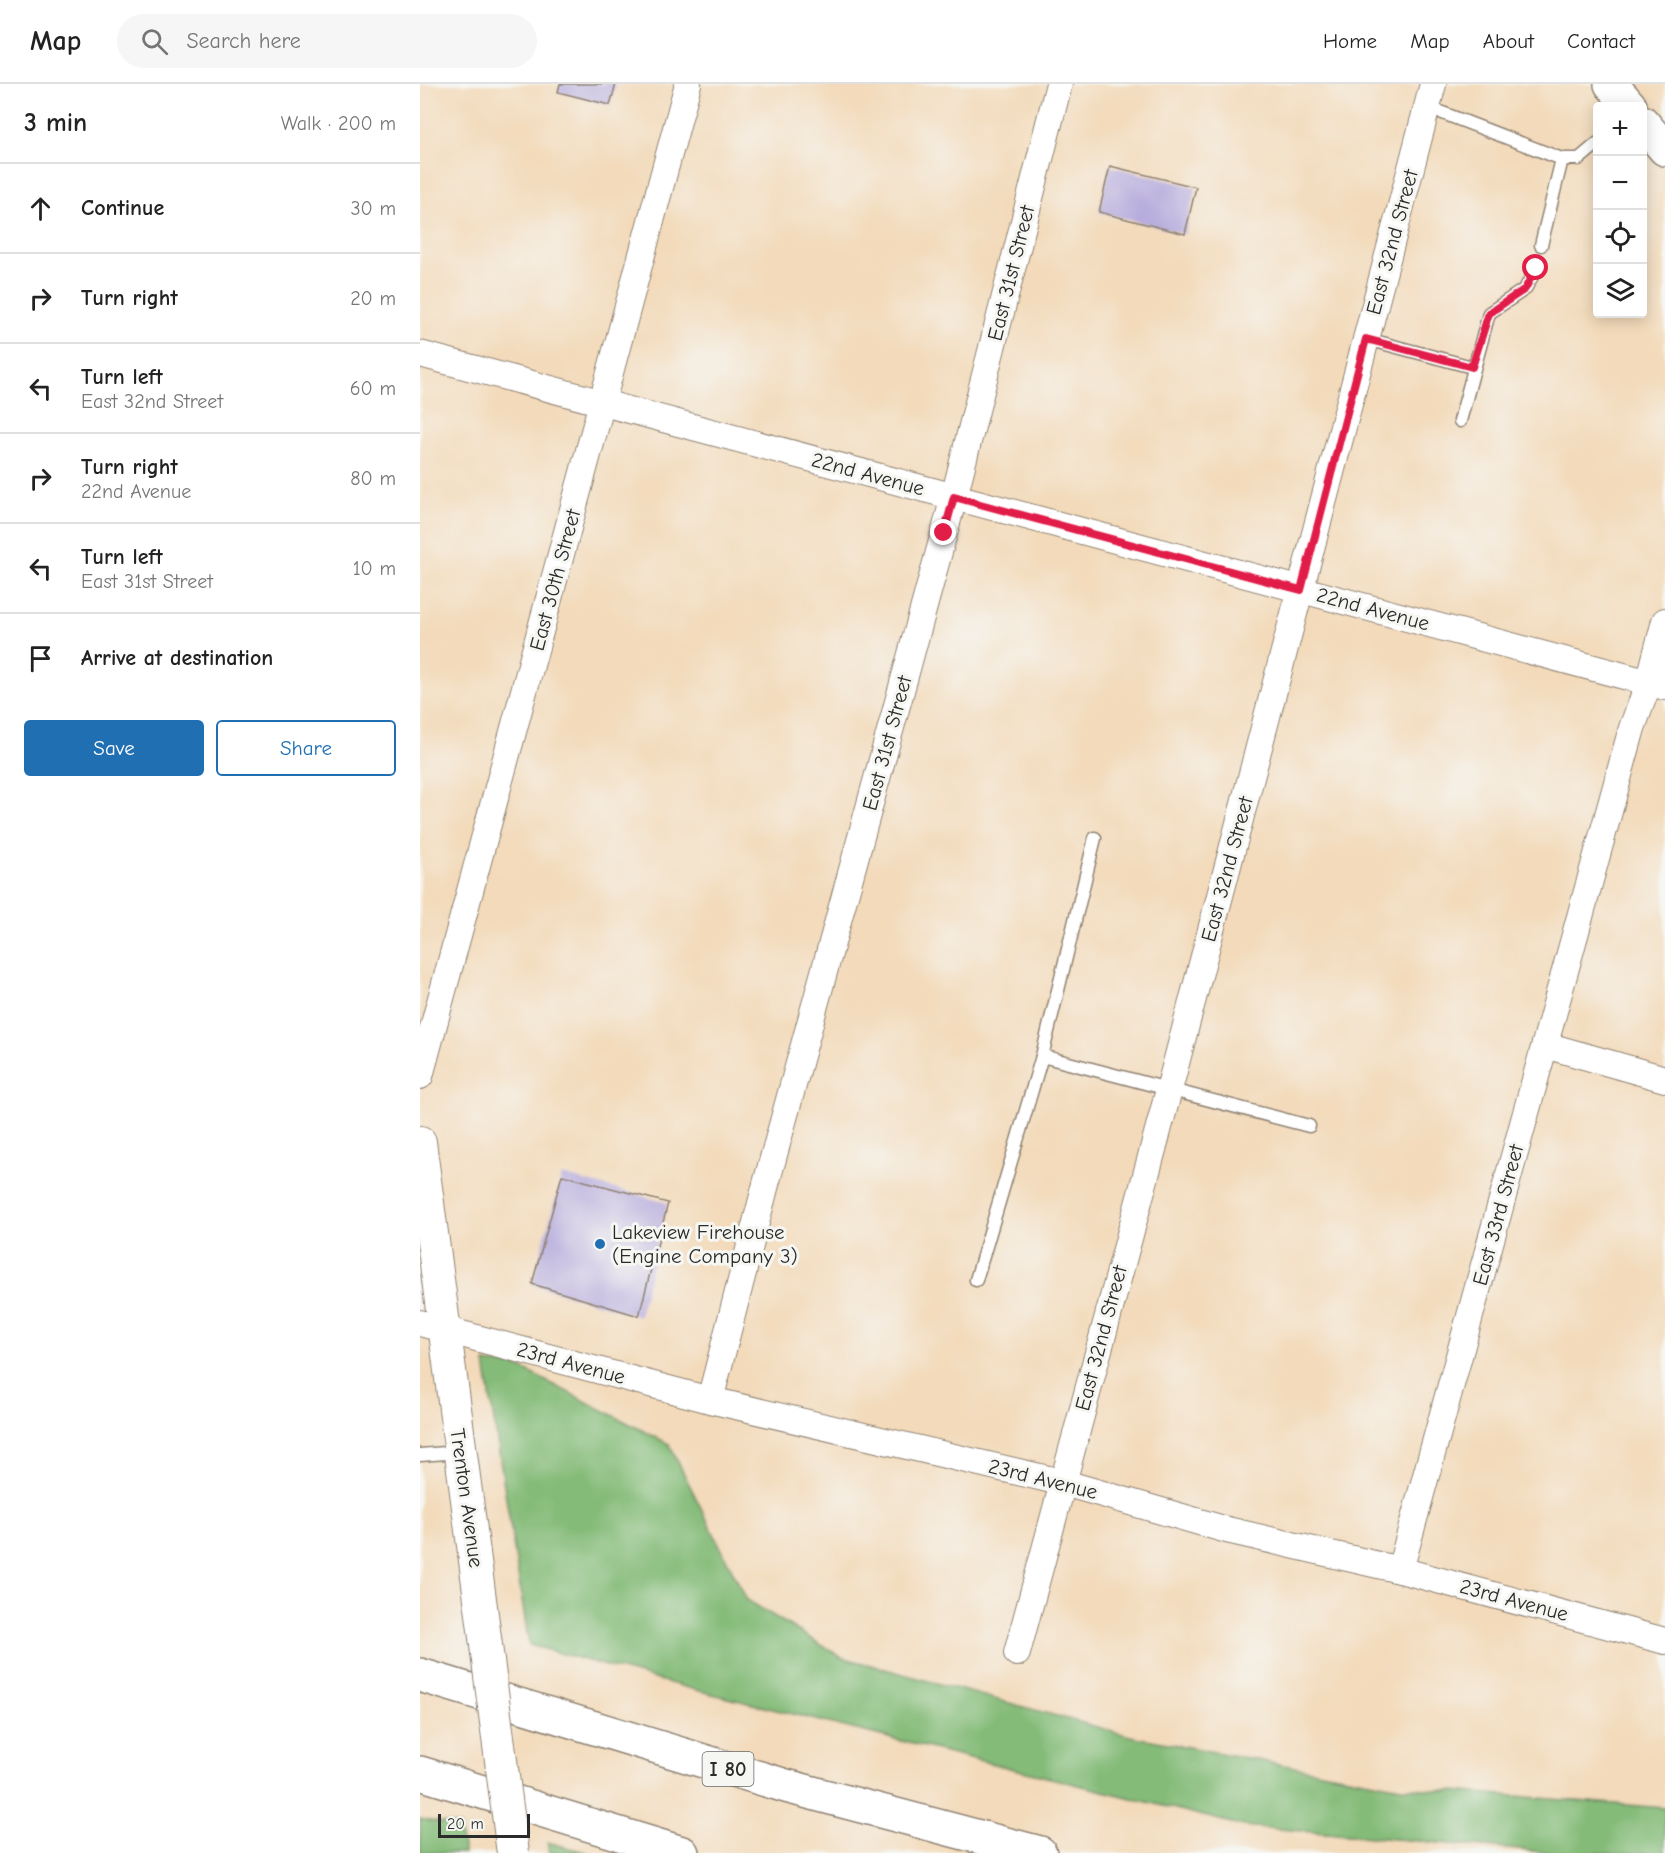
<!DOCTYPE html>
<meta charset="utf-8">
<style>
body{margin:0;font-family:"Comic Neue",sans-serif;background:#f6f6f6;color:#222}
.controls{position:absolute;right:18px;top:18px;display:grid;overflow:hidden;border-radius:6px;box-shadow:0 3px 15px #0003}
.controls button{width:54px;height:54px;display:grid;place-items:center;padding:0;border:0;border-bottom:2px solid #e0e0e0;background:#fff;color:#222;font:30px sans-serif}
.scale{position:absolute;left:18px;bottom:15px;width:92px;box-sizing:border-box;padding-left:6px;border:3px solid #2b2b2b;border-top:0;font-size:16px;line-height:21px;white-space:nowrap;color:#2b2b2b;-webkit-text-stroke:4px #f6f6f2;paint-order:stroke}
.stop{position:absolute;width:18px;height:18px;margin:-14px;border:4px solid #e11d48;border-radius:50%;background:#fff}
.stop.end{background:#e11d48;border-color:#fff;box-shadow:0 2px 6px #0008}
.list{margin:0;padding:0;list-style:none}
h2{display:flex;justify-content:space-between;align-items:center;height:78px;margin:0;padding:0 24px;font-size:26px}
h2 small{font-size:20px;font-weight:400;color:#767676}
.list li{display:grid;grid-template-columns:39px 1fr auto;gap:18px;align-items:center;box-sizing:border-box;height:90px;padding:0 24px;border-top:2px solid #e0e0e0}
.list b{display:block;font-size:22px;white-space:nowrap}
.list p{margin:0;font-size:20px;white-space:nowrap;color:#767676}
.list em{font-size:20px;font-style:normal;color:#767676}
.actions{display:flex;gap:12px;padding:18px 24px}
.actions a{flex:1;padding:14px 0;border:2px solid #1f6fb2;border-radius:6px;text-align:center;font-size:21px;color:#1f6fb2}
.actions .main{background:#1f6fb2;color:#fff}
.icon{flex:none;width:33px;height:33px;fill:none;stroke:currentColor;stroke-width:2;stroke-linecap:round;stroke-linejoin:round}
.map{position:relative;flex:none;width:1245px;height:1769px;overflow:hidden}
header{display:flex;align-items:center;gap:36px;box-sizing:border-box;height:84px;padding:0 30px;background:#fff;border-bottom:2px solid #e0e0e0}
header strong{font-size:28px}
nav{display:flex;gap:33px;margin-inline-start:auto;font-size:21px}
.search{width:420px;height:54px;background:#f6f6f6;display:flex;align-items:center;gap:15px;box-sizing:border-box;padding:0 21px;border-radius:33px;color:#767676;font-size:22px}
main{display:flex}
aside{flex:1;background:#fff}
.map>svg:first-child{display:block}
.forest{fill:#84bb78;stroke:#587352;stroke-width:1.5}
.building{fill:#b5aadc}
.lines{fill:none;stroke-linecap:round;stroke-linejoin:round}
.service-casing{stroke:#8f8272;stroke-width:15}
.minor-casing{stroke:#8f8272;stroke-width:28}
.tertiary-casing{stroke:#8f8272;stroke-width:34}
.secondary-casing{stroke:#8f8272;stroke-width:36}
.motorway-casing{stroke:#8f8272;stroke-width:36}
.service{stroke:#fff;stroke-width:12}
.minor{stroke:#fff;stroke-width:26}
.tertiary{stroke:#fff;stroke-width:32}
.secondary{stroke:#fff;stroke-width:33}
.motorway{stroke:#fff;stroke-width:33}
.tertiary-bridge-casing{stroke:#8f8272;stroke-width:34;stroke-linecap:butt}
.tertiary-bridge{stroke:#fff;stroke-width:32}
.route{stroke:#e11d48;stroke-width:8}
.poi-dot{fill:#1f6fb2;stroke:#f6f6f2;stroke-width:2}
.labels{text-anchor:middle;stroke-width:6;stroke-linejoin:round;paint-order:stroke}
.shield{fill:#f6f6f2;stroke:#686867;stroke-width:1.5}
.shield-label{font-size:20px;font-weight:bold;fill:#2b2b2b}
.street-label{font-size:21px;fill:#2b2b2b;stroke:#f6f6f2}
.poi-label{font-size:21px;fill:#2b2b2b;stroke:#f6f6f2;text-anchor:start}
</style>
<header>
<strong>Map</strong>
<div class="search"><svg class="icon" aria-label="search" viewBox="0 0 24 24"><circle cx="10" cy="10" r="6"/><path d="M15 15l6 6"/></svg>Search here</div>
<nav><a>Home</a><a>Map</a><a>About</a><a>Contact</a></nav>
</header>
<main>
<aside>
<h2>3 min<small>Walk · 200 m</small></h2>
<ul class="list">
<li><svg class="icon" aria-label="ahead" viewBox="0 0 24 24"><path d="M12 20V5M6 11l6-6 6 6"/></svg><div><b>Continue</b></div><em>30 m</em></li>
<li><svg class="icon" aria-label="right" viewBox="0 0 24 24"><path d="M7 20v-9h11M14 6l5 5-5 5"/></svg><div><b>Turn right</b></div><em>20 m</em></li>
<li><svg class="icon" aria-label="left" viewBox="0 0 24 24"><path d="M17 20v-9H6M10 6l-5 5 5 5"/></svg><div><b>Turn left</b><p>East 32nd Street</p></div><em>60 m</em></li>
<li><svg class="icon" aria-label="right" viewBox="0 0 24 24"><path d="M7 20v-9h11M14 6l5 5-5 5"/></svg><div><b>Turn right</b><p>22nd Avenue</p></div><em>80 m</em></li>
<li><svg class="icon" aria-label="left" viewBox="0 0 24 24"><path d="M17 20v-9H6M10 6l-5 5 5 5"/></svg><div><b>Turn left</b><p>East 31st Street</p></div><em>10 m</em></li>
<li><svg class="icon" aria-label="arrive" viewBox="0 0 24 24"><path d="M6 21V4h12l-3 4 3 4H6"/></svg><div><b>Arrive at destination</b></div></li>
</ul>
<div class="actions"><a class="main">Save</a><a>Share</a></div>
</aside>
<div class="map">
<svg width="1245" height="1769" viewBox="0 0 1245 1769">
<rect width="100%" height="100%" fill="#f6f6f2"/>
<filter id="ink" filterUnits="userSpaceOnUse"><feTurbulence type="fractalNoise" baseFrequency=".0167" numOctaves="2"/><feDisplacementMap in="SourceGraphic" scale="12" xChannelSelector="R" yChannelSelector="G"/><feConvolveMatrix kernelMatrix="1 2 1 2 8 2 1 2 1" color-interpolation-filters="sRGB"/></filter>
<filter id="wash" filterUnits="userSpaceOnUse"><feTurbulence type="fractalNoise" baseFrequency=".008" numOctaves="4" result="noise"/><feDisplacementMap in="SourceGraphic" scale="24" xChannelSelector="R" yChannelSelector="G"/><feGaussianBlur stdDeviation="1.35" result="paint"/><feColorMatrix in="noise" values="0 0 0 0 0 0 0 0 0 0 0 0 0 0 0 0 0 1.4 0 .05"/><feComposite in="paint" operator="in"/></filter>
<g filter="url(#wash)">
<rect width="100%" height="100%" fill="#f3daba"/>
<g class="forest">
<polygon points="65,1279 97,1282 249,1360 327,1516 421,1573 710,1652 981,1703 1245,1724 1245,1769 1134,1769 824,1742 276,1606 109,1561"/>
<polygon points="0,1735 39,1742 44,1769 0,1769"/>
<polygon points="127,1758 169,1769 129,1769"/>
</g>
<g id="blocks">
<g class="building">
<polygon points="140,0 196,0 190,21 138,8"/>
<polygon points="690,82 776,103 765,150 679,128"/>
<polygon points="142,1091 248,1119 219,1232 112,1200"/>
</g>
</g>
</g>
<g filter="url(#ink)">
<use href="#blocks" fill-opacity="0" stroke="#8f8272" stroke-width="1.5"/>
<g class="lines">
<g class="service-casing">
<g id="service">
<polyline points="1007,23 1142,75 1159,75 1178,59"/>
<polyline points="1121,161 1142,75"/>
<polyline points="947,255 1052,283"/>
<polyline points="1040,337 1069,229 1105,205 1116,185"/>
<polyline points="675,754 622,972 889,1042"/>
<polyline points="556,1196 622,972"/>
<polyline points="0,1371 39,1368"/>
</g>
</g>
<g class="minor-casing">
<g id="minor">
<polyline points="0,270 1245,603"/>
<polyline points="1125,961 1245,995"/>
<polyline points="0,992 268,0"/>
<polyline points="0,1239 290,1316 641,1398 807,1446 980,1486 1245,1557"/>
<polyline points="290,1316 346,1100 534,413 639,0"/>
<polyline points="980,1486 1212,644 1229,598 1245,537"/>
<polyline points="597,1569 749,1006 1013,0"/>
</g>
</g>
<g class="tertiary-casing">
<polyline id="tertiary" points="0,1058 54,1469"/>
</g>
<g class="secondary-casing">
<g id="secondary">
<polyline points="1191,0 1210,22"/>
<polyline points="1222,38 1245,65"/>
</g>
</g>
<g class="motorway-casing">
<g id="motorway">
<polyline points="0,1591 366,1702 620,1769"/>
<polyline points="0,1689 262,1769"/>
</g>
</g>
<use href="#service" class="service"/>
<use href="#minor" class="minor"/>
<use href="#tertiary" class="tertiary"/>
<use href="#secondary" class="secondary"/>
<use href="#motorway" class="motorway"/>
<g class="tertiary-bridge-casing">
<polyline id="tertiary-bridge" points="54,1469 93,1769"/>
</g>
<use href="#tertiary-bridge" class="tertiary-bridge"/>
</g>
</g>
<g class="lines" filter="url(#ink)">
<polyline class="route" points="524,449 534,413 881,506 946,255 1052,283 1069,229 1105,205 1116,184"/>
</g>
<circle class="poi-dot" cx="180" cy="1160" r="6"/>
<g class="labels">
<rect class="shield" x="282.5" y="1668" width="51" height="34" rx="4.5"/>
<g class="shield-label">
<text x="308" y="1692">I 80</text>
</g>
<g class="street-label">
<text transform="translate(972 158) rotate(-75)" y="7">East 32nd Street</text>
<text transform="translate(591 189) rotate(-76)" y="7">East 31st Street</text>
<text transform="translate(448 390) rotate(15)" y="7">22nd Avenue</text>
<text transform="translate(135 496) rotate(-75)" y="7">East 30th Street</text>
<text transform="translate(953 525) rotate(15)" y="7">22nd Avenue</text>
<text transform="translate(467 659) rotate(-75)" y="7">East 31st Street</text>
<text transform="translate(807 785) rotate(-75)" y="7">East 32nd Street</text>
<text transform="translate(1078 1131) rotate(-75)" y="7">East 33rd Street</text>
<text transform="translate(681 1254) rotate(-75)" y="7">East 32nd Street</text>
<text transform="translate(151 1279) rotate(15)" y="7">23rd Avenue</text>
<text transform="translate(623 1395) rotate(14)" y="7">23rd Avenue</text>
<text transform="translate(47 1414) rotate(82)" y="7">Trenton Avenue</text>
<text transform="translate(1094 1516) rotate(15)" y="7">23rd Avenue</text>
</g>
<g class="poi-label">
<text x="192" y="1155">Lakeview Firehouse<tspan x="192" dy="24">(Engine Company 3)</tspan></text>
</g>
</g>
</svg>
<div class="controls">
<button>+</button>
<button>−</button>
<button><svg class="icon" aria-label="locate" viewBox="0 0 24 24"><circle cx="12" cy="12" r="6"/><path d="M12 2v4M12 18v4M2 12h4M18 12h4"/></svg></button>
<button><svg class="icon" aria-label="layers" viewBox="0 0 24 24"><path d="M12 4l9 5-9 5-9-5zM3 14l9 5 9-5"/></svg></button>
</div>
<div class="scale">20 m</div>
<div class="stop" style="left:1116px;top:184px"></div>
<div class="stop end" style="left:524px;top:449px"></div>
</div>
</main>
